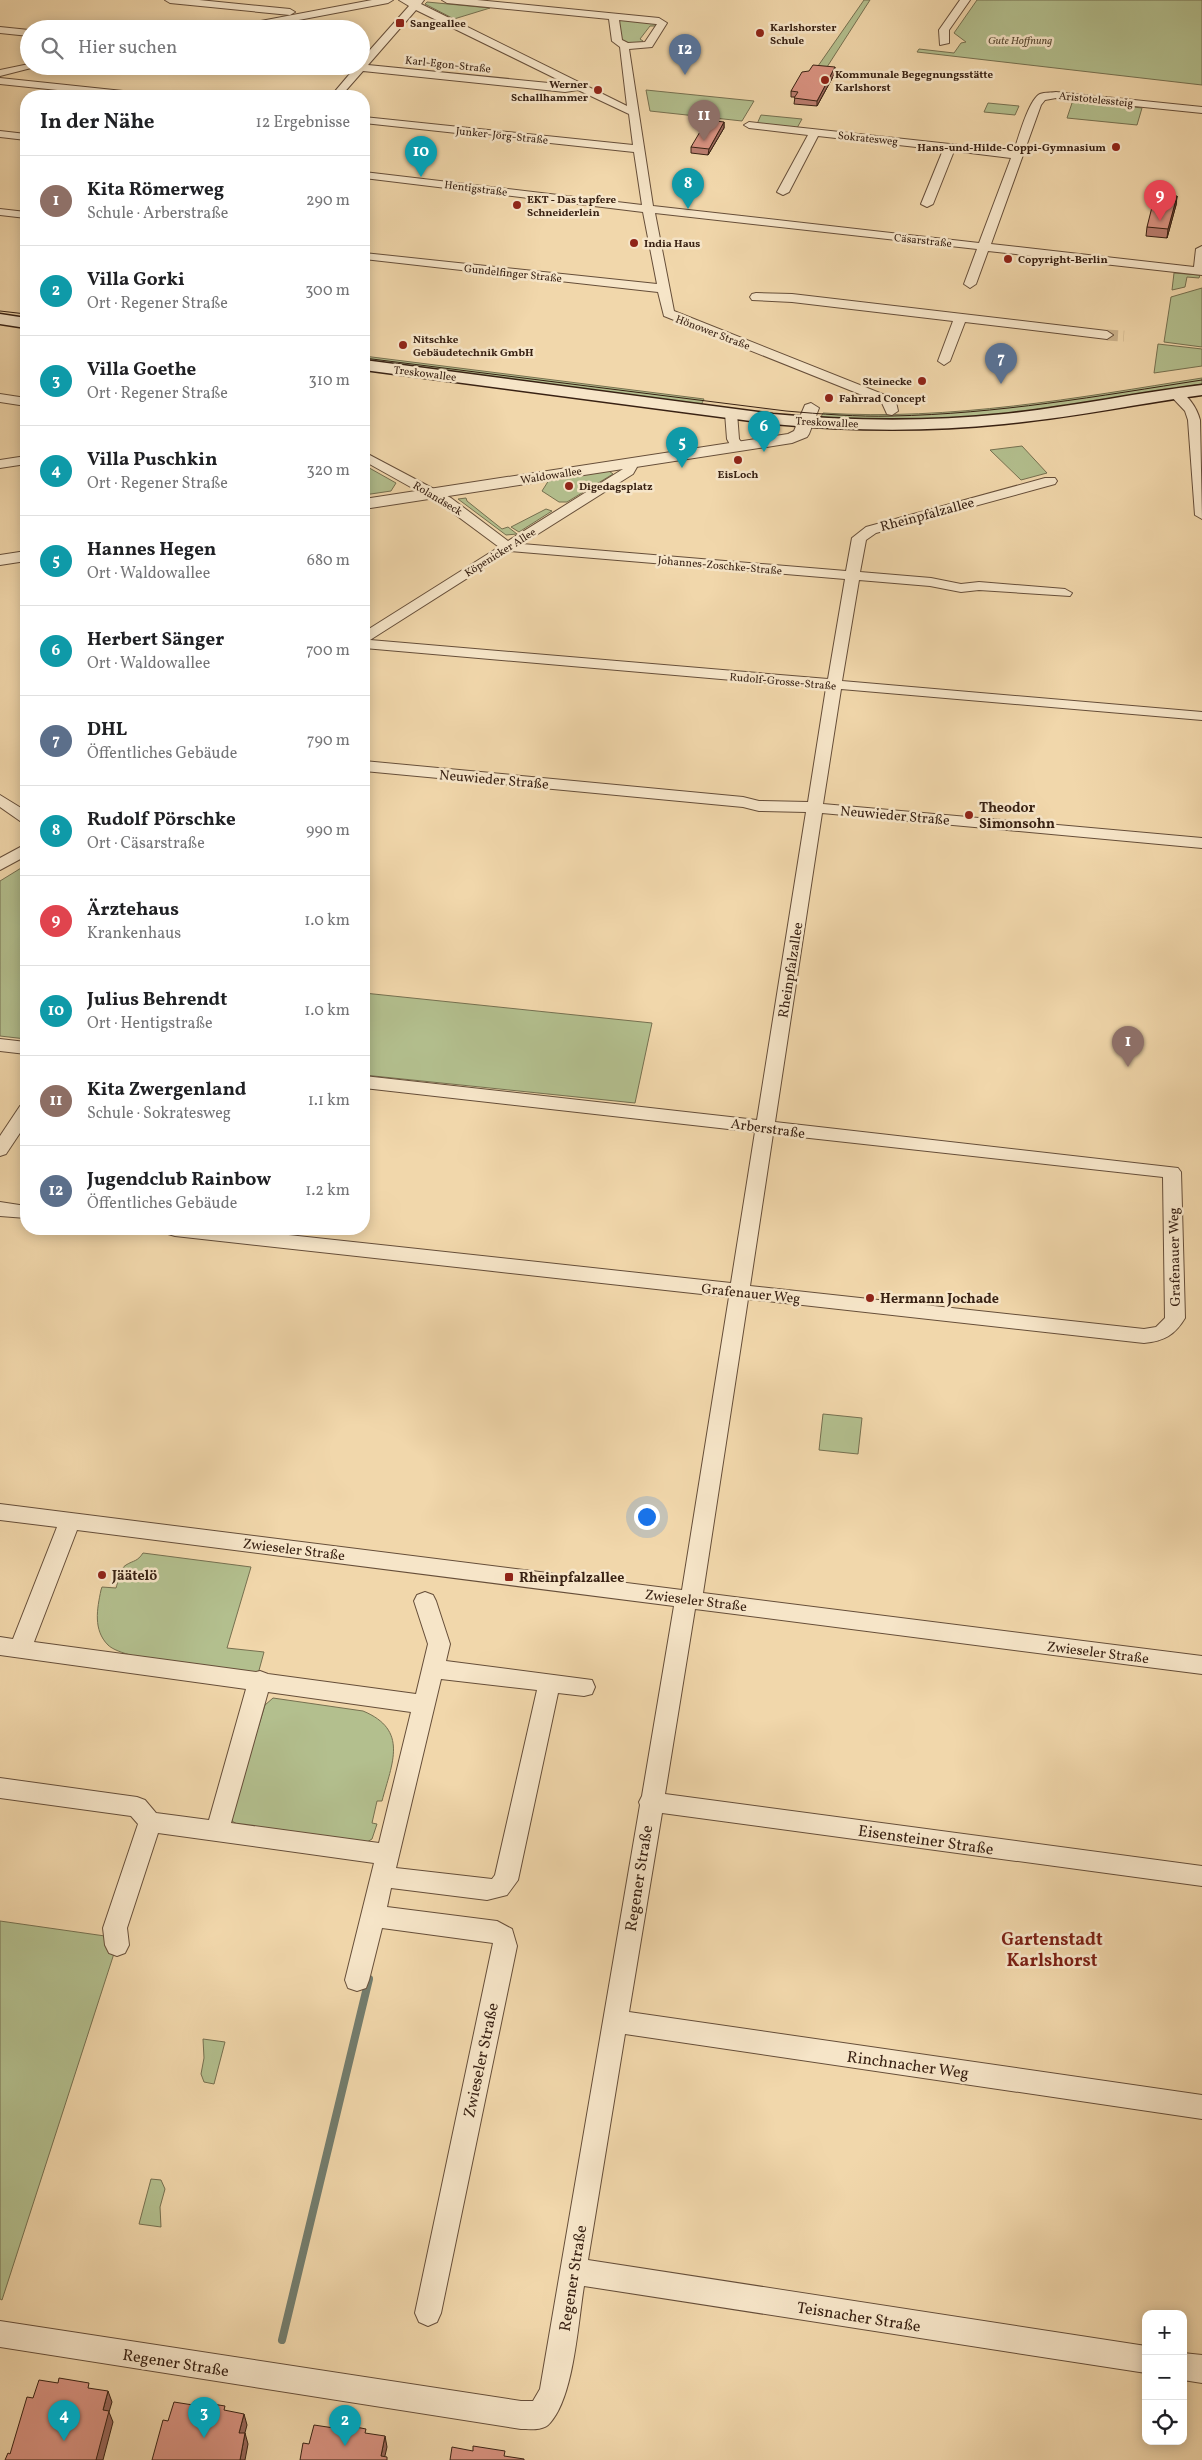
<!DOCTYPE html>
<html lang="de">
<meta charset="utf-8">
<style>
body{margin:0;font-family:Vollkorn,serif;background:#f6f6f6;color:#202124}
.controls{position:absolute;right:15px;bottom:15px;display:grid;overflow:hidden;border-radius:10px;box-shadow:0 2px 12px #0003}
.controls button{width:45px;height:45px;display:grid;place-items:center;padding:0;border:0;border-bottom:1px solid #e0e0e0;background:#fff;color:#202124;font:25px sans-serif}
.you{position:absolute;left:646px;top:1516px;width:18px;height:18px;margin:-12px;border:4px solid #fff;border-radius:50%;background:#1a73e8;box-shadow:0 0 0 8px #1a73e833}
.badge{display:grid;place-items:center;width:32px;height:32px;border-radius:50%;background:#8f2418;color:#fff;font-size:16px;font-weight:700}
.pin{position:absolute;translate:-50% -41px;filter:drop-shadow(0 1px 2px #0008)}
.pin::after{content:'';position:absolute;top:26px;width:18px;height:15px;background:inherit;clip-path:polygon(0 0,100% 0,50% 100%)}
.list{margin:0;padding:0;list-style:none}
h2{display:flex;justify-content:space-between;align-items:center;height:65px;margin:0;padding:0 20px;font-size:21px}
h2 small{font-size:16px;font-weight:400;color:#757577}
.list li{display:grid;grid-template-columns:32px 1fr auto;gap:15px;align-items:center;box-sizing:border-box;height:90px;padding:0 20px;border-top:1px solid #e0e0e0}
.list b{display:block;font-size:19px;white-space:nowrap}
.list p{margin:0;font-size:16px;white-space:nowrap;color:#757577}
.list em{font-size:16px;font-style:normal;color:#757577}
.icon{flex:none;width:28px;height:28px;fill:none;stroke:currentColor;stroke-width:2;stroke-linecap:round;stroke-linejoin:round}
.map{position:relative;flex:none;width:1202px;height:2460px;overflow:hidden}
.search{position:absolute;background:#fff;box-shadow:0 2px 12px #0003;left:20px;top:20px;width:350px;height:55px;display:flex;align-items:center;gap:12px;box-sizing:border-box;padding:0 18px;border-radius:28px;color:#757577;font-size:19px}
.panel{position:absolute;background:#fff;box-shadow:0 2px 12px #0003;left:20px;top:90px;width:350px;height:1145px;border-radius:20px}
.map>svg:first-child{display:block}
.green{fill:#b3bf8e;stroke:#767050}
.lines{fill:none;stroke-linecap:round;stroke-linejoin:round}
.stream{stroke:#737d6e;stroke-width:8}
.minor-tunnel{stroke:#ccb38d;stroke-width:11;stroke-dasharray:11 5.5;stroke-linecap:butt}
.minor-casing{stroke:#664e39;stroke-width:2}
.tertiary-casing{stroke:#664e39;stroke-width:2}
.secondary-casing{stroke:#382113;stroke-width:3}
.minor{fill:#f6e5c8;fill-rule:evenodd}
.tertiary{fill:#f6e5c8;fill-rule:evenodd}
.secondary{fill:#f6e5c8;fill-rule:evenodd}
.tram{stroke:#382113;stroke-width:1}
.wall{fill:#bb7e70;stroke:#382113}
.shaded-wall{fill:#99675b;stroke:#382113}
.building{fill:#da9382;stroke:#382113}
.poi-dot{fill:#8f2418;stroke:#f6e5c8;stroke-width:2}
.labels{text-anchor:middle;stroke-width:5;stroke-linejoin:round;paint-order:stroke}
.far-poi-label{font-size:11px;font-weight:bold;fill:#382113;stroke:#f6e5c8;text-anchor:start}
.far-park-label{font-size:11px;font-style:italic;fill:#574832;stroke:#f6e5c8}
.far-street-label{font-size:11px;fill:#382113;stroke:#f6e5c8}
.street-label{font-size:14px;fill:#382113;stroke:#f6e5c8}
.poi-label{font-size:14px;font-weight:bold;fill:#382113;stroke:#f6e5c8;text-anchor:start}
.near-street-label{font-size:16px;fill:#382113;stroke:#f6e5c8}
.near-neighbourhood-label{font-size:18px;font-weight:bold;fill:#7a1f14;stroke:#f6e5c8}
</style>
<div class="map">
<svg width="1202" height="2460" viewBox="0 0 1202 2460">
<rect width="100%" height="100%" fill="#f1d7ab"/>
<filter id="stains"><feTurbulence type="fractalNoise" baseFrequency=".004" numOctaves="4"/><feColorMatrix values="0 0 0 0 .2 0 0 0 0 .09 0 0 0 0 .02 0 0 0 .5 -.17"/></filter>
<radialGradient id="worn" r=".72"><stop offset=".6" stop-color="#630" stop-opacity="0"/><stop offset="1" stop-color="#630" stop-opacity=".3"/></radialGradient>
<g class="green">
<polygon points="864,0 870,0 827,67 818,66"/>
<polygon points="977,0 1202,0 1202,85 917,52 919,49 954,53 961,43 966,42 954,33"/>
<polygon points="427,2 490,8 454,19 425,4"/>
<polygon points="619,19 654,22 657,26 650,26 640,39 643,41 642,43 632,45 621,40"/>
<polygon points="646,90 754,101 742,121 650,111"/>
<polygon points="1073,100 1142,108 1137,125 1067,118"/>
<polygon points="988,103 1019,106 1015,115 984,112"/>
<polygon points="761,115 802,119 797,128 757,124"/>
<polygon points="1174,273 1200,275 1199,278 1187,277 1185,287 1172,290"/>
<polygon points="1202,288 1202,347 1164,342 1171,297"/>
<polygon points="1158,344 1202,349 1202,366 1154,373"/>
<polygon points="364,356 704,399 701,405 364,362"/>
<path d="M1202,378V384L1026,413L941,421L820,419L823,413C951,421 1076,398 1202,378Z"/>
<polygon points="1022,446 1047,473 1021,480 990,450"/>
<polygon points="364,465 396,483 391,491 364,495"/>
<polygon points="609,471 613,474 567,502 559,502 542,491 549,480"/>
<polygon points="466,498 467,501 502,529 508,527 517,534 506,535 458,499"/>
<polygon points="546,509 552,511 519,532 511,527"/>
<polygon points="26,865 26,1039 0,1036 0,881"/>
<polygon points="364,993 652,1023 635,1103 364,1075"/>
<polygon points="823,1414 862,1418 858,1454 819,1450"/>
<path d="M143,1553L251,1567L227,1648L264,1652L258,1674C229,1670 125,1662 108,1645C93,1630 97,1609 101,1590L102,1587L116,1588C118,1582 120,1568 126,1565C134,1560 137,1562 143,1553Z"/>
<path d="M273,1698L363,1711C409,1730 392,1763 382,1801H377L372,1823L377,1824L372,1839L367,1842L237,1824L232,1821V1813L265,1705Z"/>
<polygon points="0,1921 119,1938 2,2300 0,2299"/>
<polygon points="203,2039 225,2042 214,2084 204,2082 201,2074 204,2058"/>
<polygon points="151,2179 161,2180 165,2189 160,2207 161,2227 139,2224"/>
</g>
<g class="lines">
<polyline class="stream" points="282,2340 369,1979"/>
<polyline class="minor-tunnel" points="1107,335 1124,336"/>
<g class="minor-casing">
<g id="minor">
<polygon points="165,0 199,0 290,9 295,12 290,15 170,3"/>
<polygon points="372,0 393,0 388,3 251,29 229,29 234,26"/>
<path d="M399,0H424L421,4L627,106L620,47L612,41L609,19L447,3L442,0H477L659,18L667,23L652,47L629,49L653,206L979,243L1011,158L954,151L933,204L927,207L921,204L943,150L818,136L789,192L783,195L777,192L808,135L749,128L744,125L749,122L1014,151C1018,139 1029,99 1040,94C1045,92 1051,93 1056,92L1202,107V113L1056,98L1045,100L1041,105L991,244L1194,267L1196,249L1202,246V275L988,251L976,284L970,288L964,284L977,249L655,213L674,311L890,397L896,402L898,411L892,415L887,414L882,403L664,316L658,292L364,259V253L657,284L643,212L364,178V172L642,205L634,152L364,123V117L633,145L629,114L578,90L565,92L363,71L341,96H331L353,70L340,66H361V60L409,6ZM416,10L569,85L368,65ZM619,20L656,24H657L645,42L628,43L622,40Z"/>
<polygon points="960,0 970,0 949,30 949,43 940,45 939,30"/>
<polygon points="0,27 29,30 29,36 0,33"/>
<polygon points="29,64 29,66 39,66 0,76 0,70"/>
<polygon points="0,78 142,93 147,96 115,96 0,84"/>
<polygon points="0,131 26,134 26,140 0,137"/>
<polygon points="0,209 26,212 26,218 0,215"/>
<polygon points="756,293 792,294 1107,331 1113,335 1107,339 965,322 950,361 944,365 938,361 953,321 792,302 752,300 750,297 752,294"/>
<path d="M1174,389C1187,392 1197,408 1200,420L1202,519L1195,515L1188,420L1185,411L1168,393Z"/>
<polygon points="0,394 26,398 26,406 0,402"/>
<polygon points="731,409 737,413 739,439 745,447 738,451 733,450 727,439 725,413"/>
<path d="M364,452L451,498L508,541L623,469L621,463L628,459L633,460L637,467L633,474L522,544L846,571L852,538L866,527L1045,478H1055L1057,481L1055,484L876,533L866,540L860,572L931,578L961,584L979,582L1065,589L1072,593L1070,596L979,590L961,592L930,586L859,580L842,681L1202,712V720L841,689L823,804L1202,838V848L822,813L775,1122L1178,1168L1181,1172L1185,1318C1175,1335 1164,1341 1144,1343L748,1299L703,1593L1202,1656V1674L695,1609L665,1794L1202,1866V1886L662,1813L629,2012L1202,2095V2119L625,2034L588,2260L1146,2346V2373L584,2286C578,2322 574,2397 550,2423C544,2431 530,2429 521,2429L0,2347V2321L521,2401H533L540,2389L640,1805L639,1802L642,1796L674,1606L77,1530L34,1642L256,1672L260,1671L268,1674L416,1694L428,1644L414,1601L417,1595L425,1592L433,1595L436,1601L450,1644L446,1661L592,1680L595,1687L592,1694L584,1696L558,1693L518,1880L507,1895L487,1900L391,1888L387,1907L497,1921L512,1929L517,1946L441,2313L437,2322L428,2326L419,2322L415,2313L493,1943L382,1928L369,1980L366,1988L357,1991L348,1988L345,1980L374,1863L158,1833L127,1928L129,1945L125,1953L117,1956L109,1953L105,1945L103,1928L138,1824L131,1816L0,1798V1778L137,1797L145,1800L156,1813L209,1820L246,1689L0,1655V1637L13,1639L57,1527L0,1520V1504L682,1590L729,1297L175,1236L168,1234L166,1229H233L731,1283L755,1132L364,1088V1076L757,1120L806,812L759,811L743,807L364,771V761L743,797L759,801L808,802L826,688L364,648V632L499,547L441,504L364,461ZM510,551L845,579L828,679L370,640ZM773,1134L1163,1177L1165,1318L1156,1327L1144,1329L750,1286ZM441,1679L537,1690L495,1875L492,1879L396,1868ZM268,1692L411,1712L379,1843L231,1823Z"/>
<polygon points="26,456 26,464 0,468 0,460"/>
<polygon points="0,795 26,811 26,823 20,821 0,807"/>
<polygon points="26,844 26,856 0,870 0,858"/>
<polygon points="0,1039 26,1042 26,1054 0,1051"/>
<polygon points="26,1104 26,1124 6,1154 0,1156 0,1136 20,1106"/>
<polygon points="0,1202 26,1206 26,1218 0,1216"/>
<polygon points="1183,2353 1202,2355 1202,2383 1183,2380"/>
</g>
</g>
<g class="tertiary-casing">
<g id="tertiary">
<polygon points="811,403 819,408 809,434 807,437 792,443 364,509 364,499 788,434 794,431 805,405"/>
<polygon points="26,551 26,561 0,565 0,555"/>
</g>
</g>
<g class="secondary-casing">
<g id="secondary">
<polygon points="0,314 26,318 26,328 0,324"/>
<path d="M364,360L773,414C850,421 927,422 1004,414C1070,407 1136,393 1202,385V395C1136,404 1070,418 1004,424C927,432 850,431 773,424L364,370Z"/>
</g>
</g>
<use href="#minor" class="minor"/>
<use href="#tertiary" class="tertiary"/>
<use href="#secondary" class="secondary"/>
<g class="tram">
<polyline points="0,311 26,314"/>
<path d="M364,358L786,411C821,414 857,417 892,416C997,414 1099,396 1202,380"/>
</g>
</g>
<g class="wall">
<polygon points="835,73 817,106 794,104 795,97 791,97 791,91"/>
<polygon points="724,122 724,128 708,155 691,153 691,147"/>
<polygon points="1177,196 1176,205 1167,238 1146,236 1147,227"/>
</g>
<g class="shaded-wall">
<polygon points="835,67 835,73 817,106 817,101"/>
<polygon points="724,122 724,128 708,155 709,149"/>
<polygon points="1177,196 1176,205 1167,238 1168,229"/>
<polygon points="108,2391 112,2402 109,2412 113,2422 103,2460 96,2460 103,2410"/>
<polygon points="244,2414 247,2425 242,2444 239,2433"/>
<polygon points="245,2433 248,2444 245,2460 240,2460"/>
<polygon points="385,2436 387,2447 384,2460 381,2456"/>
</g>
<g class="building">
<polygon points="813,65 835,67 817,101 794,98 798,92 791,91 802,72 809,71"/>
<polygon points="707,120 724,122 709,149 691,147"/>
<polygon points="1155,195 1177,196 1168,229 1147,227"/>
<polygon points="59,2378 89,2383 88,2388 108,2391 103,2410 109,2411 96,2460 5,2460 8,2453 10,2454 27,2397 33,2398 39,2380 58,2383"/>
<polygon points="194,2401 225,2406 224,2410 244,2414 239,2433 245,2433 240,2460 152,2460 163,2420 168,2421 174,2402 193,2405"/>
<polygon points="335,2423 366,2429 365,2433 385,2436 381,2456 387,2457 387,2460 300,2460 303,2443 309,2444 314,2425 334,2428"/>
<polygon points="473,2446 505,2451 504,2456 524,2459 524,2460 450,2460 452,2447 473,2451"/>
</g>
<g class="poi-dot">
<rect x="395" y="18" width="10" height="10" rx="2.5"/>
<circle cx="760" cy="33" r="5"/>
<circle cx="825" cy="80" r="5"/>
<circle cx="598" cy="90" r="5"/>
<circle cx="1116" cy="147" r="5"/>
<circle cx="517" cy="205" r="5"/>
<circle cx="634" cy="243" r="5"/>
<circle cx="1008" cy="259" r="5"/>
<circle cx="403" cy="345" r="5"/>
<circle cx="922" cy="381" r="5"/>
<circle cx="829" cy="398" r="5"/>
<circle cx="738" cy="460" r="5"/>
<circle cx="569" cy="486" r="5"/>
<circle cx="969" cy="815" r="5"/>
<circle cx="870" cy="1298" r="5"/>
<circle cx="102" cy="1575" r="5"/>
<rect x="504" y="1572" width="10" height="10" rx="2.5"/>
</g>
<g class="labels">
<g class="far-poi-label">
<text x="410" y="27">Sangeallee</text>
<text x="770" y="31">Karlshorster<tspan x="770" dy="13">Schule</tspan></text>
<text x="835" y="78">Kommunale Begegnungsstätte<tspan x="835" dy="13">Karlshorst</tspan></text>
<text x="588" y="88" text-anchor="end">Werner<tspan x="588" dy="13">Schallhammer</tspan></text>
<text x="1106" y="151" text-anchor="end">Hans-und-Hilde-Coppi-Gymnasium</text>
<text x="527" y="203">EKT - Das tapfere<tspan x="527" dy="13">Schneiderlein</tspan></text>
<text x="644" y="247">India Haus</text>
<text x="1018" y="263">Copyright-Berlin</text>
<text x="413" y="343">Nitschke<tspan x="413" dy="13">Gebäudetechnik GmbH</tspan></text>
<text x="912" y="385" text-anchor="end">Steinecke</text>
<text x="839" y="402">Fahrrad Concept</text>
<text x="738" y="478" text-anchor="middle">EisLoch</text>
<text x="579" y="490">Digedagsplatz</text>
</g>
<g class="far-park-label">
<text x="1020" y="44">Gute Hoffnung</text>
</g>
<g class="far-street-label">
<text transform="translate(448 64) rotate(6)" y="4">Karl-Egon-Straße</text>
<text transform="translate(1096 99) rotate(6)" y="4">Aristotelessteig</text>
<text transform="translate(502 135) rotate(6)" y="4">Junker-Jörg-Straße</text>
<text transform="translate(868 138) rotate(6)" y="4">Sokratesweg</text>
<text transform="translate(476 188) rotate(7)" y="4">Hentigstraße</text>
<text transform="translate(923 240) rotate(6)" y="4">Cäsarstraße</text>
<text transform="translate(513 273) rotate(6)" y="4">Gundelfinger Straße</text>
<text transform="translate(713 332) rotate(21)" y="4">Hönower Straße</text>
<text transform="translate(425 373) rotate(7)" y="4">Treskowallee</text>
<text transform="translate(827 422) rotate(3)" y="4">Treskowallee</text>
<text transform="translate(551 475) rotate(-9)" y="4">Waldowallee</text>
<text transform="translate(438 498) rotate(31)" y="4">Rolandseck</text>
<text transform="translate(500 552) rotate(-32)" y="4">Köpenicker Allee</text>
<text transform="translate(720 565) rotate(5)" y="4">Johannes-Zoschke-Straße</text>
<text transform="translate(783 681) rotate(5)" y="4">Rudolf-Grosse-Straße</text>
</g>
<g class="street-label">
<text transform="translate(927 514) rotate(-15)" y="5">Rheinpfalzallee</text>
<text transform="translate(494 779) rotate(5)" y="5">Neuwieder Straße</text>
<text transform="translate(895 815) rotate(5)" y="5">Neuwieder Straße</text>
<text transform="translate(790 970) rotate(-81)" y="5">Rheinpfalzallee</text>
<text transform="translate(768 1128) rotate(8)" y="5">Arberstraße</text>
<text transform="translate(1174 1257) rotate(-91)" y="5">Grafenauer Weg</text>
<text transform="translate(751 1293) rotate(6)" y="5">Grafenauer Weg</text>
<text transform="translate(294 1549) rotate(7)" y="5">Zwieseler Straße</text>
<text transform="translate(696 1600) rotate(7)" y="5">Zwieseler Straße</text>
<text transform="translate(1098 1652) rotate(7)" y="5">Zwieseler Straße</text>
</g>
<g class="poi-label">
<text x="979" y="812">Theodor<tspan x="979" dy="16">Simonsohn</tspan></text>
<text x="880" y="1303">Hermann Jochade</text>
<text x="112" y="1580">Jäätelö</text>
<text x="519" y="1582">Rheinpfalzallee</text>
</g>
<g class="near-street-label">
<text transform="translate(926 1839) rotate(8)" y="6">Eisensteiner Straße</text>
<text transform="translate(638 1878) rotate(-81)" y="6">Regener Straße</text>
<text transform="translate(480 2060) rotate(-78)" y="6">Zwieseler Straße</text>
<text transform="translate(908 2064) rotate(8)" y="6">Rinchnacher Weg</text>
<text transform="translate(572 2278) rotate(-81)" y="6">Regener Straße</text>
<text transform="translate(859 2316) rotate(9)" y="6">Teisnacher Straße</text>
<text transform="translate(176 2362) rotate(9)" y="6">Regener Straße</text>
</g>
<g class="near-neighbourhood-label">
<text x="1052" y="1945">Gartenstadt<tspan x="1052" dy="21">Karlshorst</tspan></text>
</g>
</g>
<rect width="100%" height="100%" filter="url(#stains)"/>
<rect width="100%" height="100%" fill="url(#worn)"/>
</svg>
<div class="controls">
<button>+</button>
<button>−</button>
<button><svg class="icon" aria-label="locate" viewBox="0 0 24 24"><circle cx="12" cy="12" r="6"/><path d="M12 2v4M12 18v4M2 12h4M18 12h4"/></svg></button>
</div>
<div class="you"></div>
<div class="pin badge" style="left:1128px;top:1067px;background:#8d6e63">1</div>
<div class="pin badge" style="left:345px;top:2446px;background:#0f9aa8">2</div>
<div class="pin badge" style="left:204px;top:2438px;background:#0f9aa8">3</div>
<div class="pin badge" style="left:64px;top:2441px;background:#0f9aa8">4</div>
<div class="pin badge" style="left:682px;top:468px;background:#0f9aa8">5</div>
<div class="pin badge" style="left:764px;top:452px;background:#0f9aa8">6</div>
<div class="pin badge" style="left:1001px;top:384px;background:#5c6f8a">7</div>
<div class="pin badge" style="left:688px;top:209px;background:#0f9aa8">8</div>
<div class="pin badge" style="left:1160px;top:221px;background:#e0444e">9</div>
<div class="pin badge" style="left:421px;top:177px;background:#0f9aa8">10</div>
<div class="pin badge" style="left:704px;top:141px;background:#8d6e63">11</div>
<div class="pin badge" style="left:685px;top:75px;background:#5c6f8a">12</div>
<div class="search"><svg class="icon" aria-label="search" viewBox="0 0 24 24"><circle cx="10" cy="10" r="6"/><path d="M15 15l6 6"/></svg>Hier suchen</div>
<section class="panel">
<h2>In der Nähe<small>12 Ergebnisse</small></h2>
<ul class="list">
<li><span class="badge" style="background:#8d6e63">1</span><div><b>Kita Römerweg</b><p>Schule · Arberstraße</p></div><em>290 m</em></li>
<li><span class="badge" style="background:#0f9aa8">2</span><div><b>Villa Gorki</b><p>Ort · Regener Straße</p></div><em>300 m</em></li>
<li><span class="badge" style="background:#0f9aa8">3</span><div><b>Villa Goethe</b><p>Ort · Regener Straße</p></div><em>310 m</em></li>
<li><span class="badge" style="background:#0f9aa8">4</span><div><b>Villa Puschkin</b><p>Ort · Regener Straße</p></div><em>320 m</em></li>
<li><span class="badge" style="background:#0f9aa8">5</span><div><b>Hannes Hegen</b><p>Ort · Waldowallee</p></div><em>680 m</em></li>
<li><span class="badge" style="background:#0f9aa8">6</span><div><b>Herbert Sänger</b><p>Ort · Waldowallee</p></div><em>700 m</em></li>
<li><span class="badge" style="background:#5c6f8a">7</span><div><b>DHL</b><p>Öffentliches Gebäude</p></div><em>790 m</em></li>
<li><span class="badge" style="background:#0f9aa8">8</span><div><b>Rudolf Pörschke</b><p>Ort · Cäsarstraße</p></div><em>990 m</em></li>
<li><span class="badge" style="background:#e0444e">9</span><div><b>Ärztehaus</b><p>Krankenhaus</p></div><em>1.0 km</em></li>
<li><span class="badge" style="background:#0f9aa8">10</span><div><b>Julius Behrendt</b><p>Ort · Hentigstraße</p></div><em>1.0 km</em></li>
<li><span class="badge" style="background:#8d6e63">11</span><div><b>Kita Zwergenland</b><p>Schule · Sokratesweg</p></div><em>1.1 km</em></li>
<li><span class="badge" style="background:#5c6f8a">12</span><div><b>Jugendclub Rainbow</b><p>Öffentliches Gebäude</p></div><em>1.2 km</em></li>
</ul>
</section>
</div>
